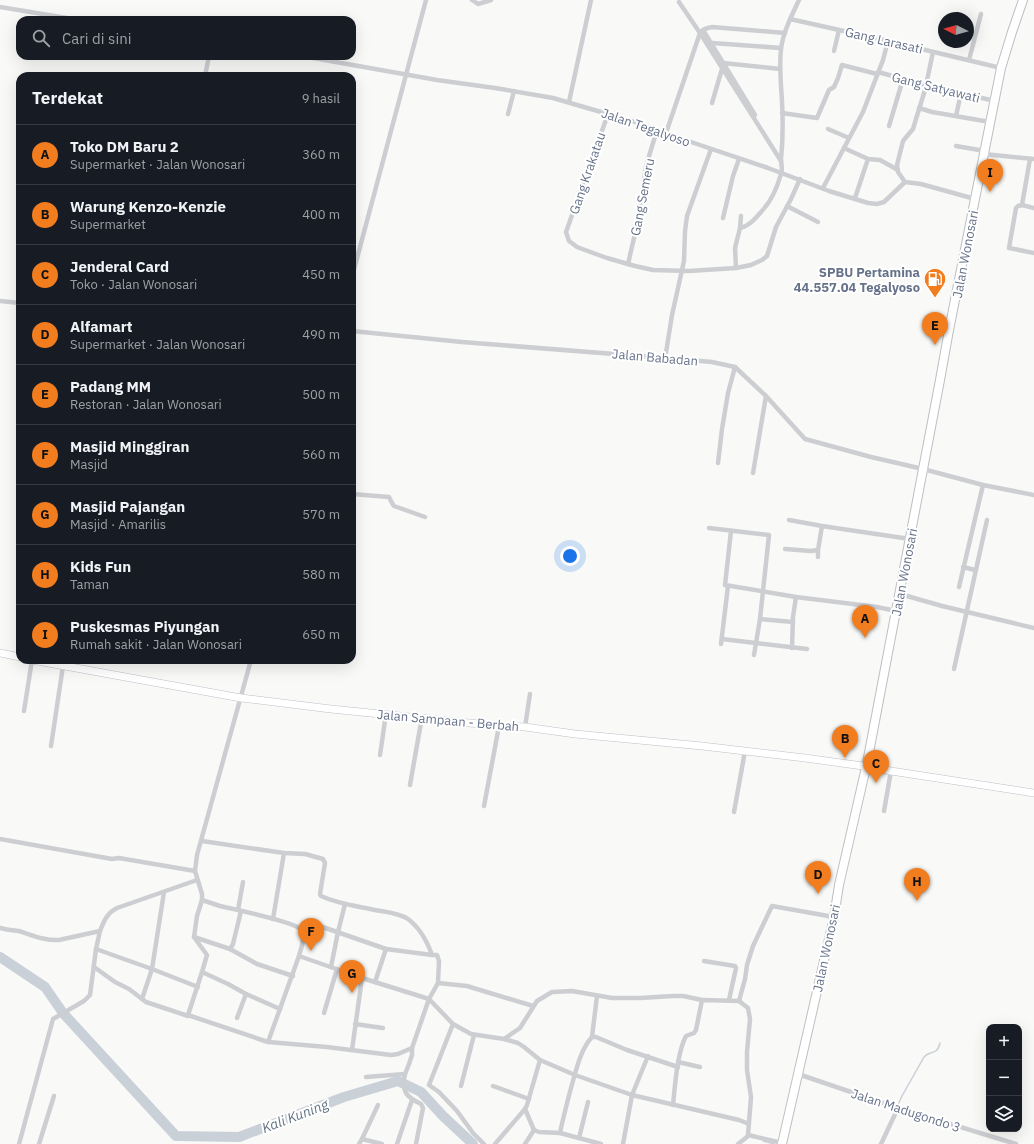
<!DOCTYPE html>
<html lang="id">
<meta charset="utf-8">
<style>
body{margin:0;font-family:"IBM Plex Sans",sans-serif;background:#20242c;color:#f1f3f6}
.controls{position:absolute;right:12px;bottom:12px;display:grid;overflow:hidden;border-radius:8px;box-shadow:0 4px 16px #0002}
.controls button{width:36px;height:36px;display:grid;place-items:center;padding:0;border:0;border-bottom:1px solid #363941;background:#171b24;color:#f1f3f6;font:20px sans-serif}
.compass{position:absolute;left:938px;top:12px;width:36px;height:36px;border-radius:50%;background:#171b24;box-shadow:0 4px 16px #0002;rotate:276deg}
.you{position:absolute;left:570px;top:556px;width:14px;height:14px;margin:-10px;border:3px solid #fff;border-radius:50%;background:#1a73e8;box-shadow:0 0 0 6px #1a73e833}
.badge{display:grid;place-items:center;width:26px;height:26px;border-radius:50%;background:#f17d1f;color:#111;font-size:13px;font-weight:700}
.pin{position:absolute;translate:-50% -33px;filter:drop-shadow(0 1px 2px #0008)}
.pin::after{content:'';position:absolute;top:21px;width:14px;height:12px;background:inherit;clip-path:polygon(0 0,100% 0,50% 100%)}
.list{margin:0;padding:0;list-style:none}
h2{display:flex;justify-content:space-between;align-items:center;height:52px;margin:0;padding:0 16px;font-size:17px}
h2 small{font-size:13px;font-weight:400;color:#9ea1a6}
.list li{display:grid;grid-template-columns:26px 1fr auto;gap:12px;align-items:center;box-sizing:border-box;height:60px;padding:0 16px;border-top:1px solid #363941}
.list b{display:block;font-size:15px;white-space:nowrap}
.list p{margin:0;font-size:13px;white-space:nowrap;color:#9ea1a6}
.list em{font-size:13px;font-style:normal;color:#9ea1a6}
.icon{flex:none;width:22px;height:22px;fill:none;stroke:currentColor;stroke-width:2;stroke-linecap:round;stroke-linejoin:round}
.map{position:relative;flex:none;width:1034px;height:1144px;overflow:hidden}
.search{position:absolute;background:#171b24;box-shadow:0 4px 16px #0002;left:16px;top:16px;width:340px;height:44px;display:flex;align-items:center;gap:10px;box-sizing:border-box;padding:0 14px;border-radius:12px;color:#9ea1a6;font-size:15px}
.panel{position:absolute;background:#171b24;box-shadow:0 4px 16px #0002;left:16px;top:72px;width:340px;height:592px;border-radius:12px}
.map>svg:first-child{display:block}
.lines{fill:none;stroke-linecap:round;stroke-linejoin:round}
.stream{stroke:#c9d0d7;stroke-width:1.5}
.river{stroke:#c9d0d7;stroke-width:10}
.secondary-casing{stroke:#bdc0c7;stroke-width:8}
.trunk-casing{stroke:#bdbfc3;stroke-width:10}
.minor{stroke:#ccced2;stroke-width:4.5}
.secondary{stroke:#fff;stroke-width:7}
.trunk{stroke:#fff;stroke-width:8}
.labels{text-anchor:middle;stroke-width:4;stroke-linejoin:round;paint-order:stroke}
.street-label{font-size:13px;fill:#66728a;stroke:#fff}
.poi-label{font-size:13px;font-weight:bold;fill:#66728a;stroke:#fff;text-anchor:end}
.water-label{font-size:14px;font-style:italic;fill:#627485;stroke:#fff}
</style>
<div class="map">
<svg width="1034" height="1144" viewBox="0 0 1034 1144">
<rect width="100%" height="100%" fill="#f9f9f7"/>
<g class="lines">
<g class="stream">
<path d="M897,1107L902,1096L924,1057C930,1050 937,1056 940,1043"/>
<polyline points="763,1141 774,1144"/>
</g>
<polyline class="river" points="0,957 45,987 63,1013 176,1136 239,1137 344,1097 398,1081 421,1092 443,1116 473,1144"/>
<g class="secondary-casing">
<g id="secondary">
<polyline points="0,653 20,657"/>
<polyline points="32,660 241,698 331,709 499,726 525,727 575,734 702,746 805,758 863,766 891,771 1034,793"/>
</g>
</g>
<g class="trunk-casing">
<polyline id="trunk" points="782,1144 834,917 839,885 867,763 940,380 949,330 1001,68 1012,32 1023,0"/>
</g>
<g class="minor">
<polyline points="472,0 478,4 491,0"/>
<polyline points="679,2 700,33 781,161"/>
<polyline points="0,7 79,20"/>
<polyline points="790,19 893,42 917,48 1001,68"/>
<polyline points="703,30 755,115"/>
<polyline points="712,43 781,48"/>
<polyline points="834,51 839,30"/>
<polyline points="302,56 437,80 495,88 553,98 632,121 691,142 768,168 829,191 868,203 877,204 884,202 905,182 921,184 975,199"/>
<polyline points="969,60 981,14"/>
<polyline points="723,63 780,69"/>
<polyline points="878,72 925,85 995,101"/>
<polyline points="205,76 209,56"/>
<polyline points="569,102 591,0"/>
<polyline points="712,103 722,69"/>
<polyline points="919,108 932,112 990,122"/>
<polyline points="782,113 817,118 829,90 834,87 838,78 842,65 877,74"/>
<polyline points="508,114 514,91"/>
<polyline points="608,114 566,232 569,241 577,247 607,258 635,266 653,270 689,271 736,268"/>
<polyline points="956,116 961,93"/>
<polyline points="889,126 903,79"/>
<polyline points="828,129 849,138"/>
<path d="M666,133L700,33C704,29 706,28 712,27L785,33"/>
<polyline points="956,146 985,151"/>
<polyline points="844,148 863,112 883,60 888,41"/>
<polyline points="984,154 1034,159"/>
<polyline points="1030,159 1022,205 1018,206 1016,208 1009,248 1034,253"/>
<polyline points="905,182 898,172 897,165 903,141 913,129 916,119 925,90 933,52"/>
<polyline points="823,188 844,148 868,159 880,160 898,170"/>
<polyline points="855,198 868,159"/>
<polyline points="1022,205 1034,208"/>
<polyline points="787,206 818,222"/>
<polyline points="741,216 740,228 735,248 736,268 751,265 762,260 767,256 776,227 791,199 800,179"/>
<polyline points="723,218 733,176 739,159"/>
<path d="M740,228C749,226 755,219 761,212C771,202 777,188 781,174C783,170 781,164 781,159C783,140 783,120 782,101C781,84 779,66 781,49C783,32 792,15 799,0"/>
<polyline points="628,264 637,225 646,166 657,130"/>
<polyline points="352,277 426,0"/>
<polyline points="0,301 20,303"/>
<polyline points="352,331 462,342 690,360 712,362 735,367 766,396 805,439 871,457 923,469 983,485 1034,495"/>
<polyline points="665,359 672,315 684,261 685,231 687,216 711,149"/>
<polyline points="718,463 722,429 728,393 735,367"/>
<polyline points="753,473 766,396"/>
<polyline points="352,494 389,497 392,503 394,506 425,517"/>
<polyline points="789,520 822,526 910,539"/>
<polyline points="709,528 769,535 760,619 754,655"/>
<polyline points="731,531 725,585 796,597 877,607 896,611"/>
<polyline points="785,549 811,551 818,550"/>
<polyline points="818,557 818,550 822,526"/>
<polyline points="963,567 975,570"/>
<polyline points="959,587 983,485"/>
<polyline points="900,594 942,606 1034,628"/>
<polyline points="760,619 793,622"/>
<polyline points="722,639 807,649"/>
<polyline points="721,644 728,586"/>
<polyline points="792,648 793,617 796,597"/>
<polyline points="954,669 987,520"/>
<polyline points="24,711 32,660"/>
<polyline points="525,727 530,694"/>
<polyline points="51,746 63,666"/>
<polyline points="380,755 386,714"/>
<polyline points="410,785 422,717"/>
<polyline points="484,806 499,726"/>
<polyline points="884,811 891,771"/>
<polyline points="734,812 745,751"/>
<polyline points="0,839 112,859 119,858 195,871"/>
<path d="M202,841L284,853L305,854L323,859L325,863L320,894L321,896C338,904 357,906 375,910C386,912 399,913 408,919C420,928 427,941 432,955H437L439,961L438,983L429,999L420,1025L412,1048V1055L409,1064L405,1074L366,1077"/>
<polyline points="202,900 202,894 195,871 197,855 251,660"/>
<polyline points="238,910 243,882"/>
<polyline points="241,911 233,944 230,949 257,964 293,976"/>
<polyline points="273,919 284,853"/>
<path d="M0,928C6,930 13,930 19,931C32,935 45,941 59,940L100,931C104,921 107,913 117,908L197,880"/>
<polyline points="302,932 308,927 317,925 386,949 432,955"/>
<polyline points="194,937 230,949"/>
<polyline points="96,949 152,969 198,987"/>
<polyline points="704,961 735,966 736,968 729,1000"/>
<polyline points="94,967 115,982 129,989 146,1002 188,1016"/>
<polyline points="331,967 338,932 345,904"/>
<path d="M202,972L207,955L194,937L197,916L202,900C208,902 214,904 220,906C233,909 295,922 300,929C306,937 301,948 299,956L362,978L429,999L453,1024L471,1034L504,1039L518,1043L524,1047L540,1060L575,1075L632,1095L739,1120L749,1124"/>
<polyline points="375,982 386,949"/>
<polyline points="438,983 467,986 533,1006"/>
<polyline points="142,999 152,969 164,892"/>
<polyline points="739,1001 745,979 747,965 753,946 772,906 834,917"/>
<polyline points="280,1009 246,994 228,984 202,972 188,1015 268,1042 327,1047 391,1055 398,1054 412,1048"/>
<polyline points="324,1013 337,969"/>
<polyline points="237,1018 246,994"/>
<polyline points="355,1024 383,1028"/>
<polyline points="453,1024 429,1085 439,1092 457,1111 473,1133 484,1144"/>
<polyline points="592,1037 596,1037 627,1050 678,1067"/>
<polyline points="504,1039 520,1028 537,1001 552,992 572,991 612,998 640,998 673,996 683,996 702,1000"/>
<polyline points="268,1042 299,956"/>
<polyline points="352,1050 362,978"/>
<polyline points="678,1062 700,1067"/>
<path d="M405,1074C401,1091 406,1097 421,1104L423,1108L416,1144"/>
<polyline points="798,1074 898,1108 1016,1144"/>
<polyline points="461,1086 474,1035"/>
<polyline points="493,1086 529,1099"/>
<path d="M673,1105C675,1086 677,1053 686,1036L694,1033L696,1030L702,1000L739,1001L748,1008L750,1019L747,1052V1070L751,1097L748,1135L747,1137L738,1144"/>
<polyline points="525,1109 534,1130 539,1132 560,1133 601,1144"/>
<path d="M560,1133C563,1118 567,1103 571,1088C576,1071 580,1050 592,1037L597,996"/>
<polyline points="748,1135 782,1143"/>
<polyline points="579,1138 588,1102"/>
<polyline points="362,1139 378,1105"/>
<polyline points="19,1144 53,1019 84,1001 90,995 96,949 100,931"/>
<polyline points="39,1144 54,1096"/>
<polyline points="359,1144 362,1139 382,1144"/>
<polyline points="397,1144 412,1100"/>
<polyline points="495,1144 525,1109 527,1105 540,1060"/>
<polyline points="525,1144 534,1130"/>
<polyline points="623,1144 632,1095 648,1056"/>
<polyline points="881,1144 898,1108"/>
</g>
<use href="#secondary" class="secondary"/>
<use href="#trunk" class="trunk"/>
</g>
<defs>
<g id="fuel-pin" transform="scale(1.15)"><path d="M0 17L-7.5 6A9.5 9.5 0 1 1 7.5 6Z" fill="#f17d1f" stroke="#fff"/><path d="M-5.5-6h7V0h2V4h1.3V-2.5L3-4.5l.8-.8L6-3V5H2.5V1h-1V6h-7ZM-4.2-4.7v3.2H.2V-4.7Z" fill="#fff"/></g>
</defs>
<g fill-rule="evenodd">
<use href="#fuel-pin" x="935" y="279"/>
</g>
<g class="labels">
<g class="street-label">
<text transform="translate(884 40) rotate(13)" y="5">Gang Larasati</text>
<text transform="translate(936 87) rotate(14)" y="5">Gang Satyawati</text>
<text transform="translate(646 127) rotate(19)" y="5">Jalan Tegalyoso</text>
<text transform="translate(587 173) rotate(-71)" y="5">Gang Krakatau</text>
<text transform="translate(642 197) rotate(-79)" y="5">Gang Semeru</text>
<text transform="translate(965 254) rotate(-79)" y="5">Jalan Wonosari</text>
<text transform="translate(655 357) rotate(5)" y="5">Jalan Babadan</text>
<text transform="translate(904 572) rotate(-79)" y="5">Jalan Wonosari</text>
<text transform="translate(448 720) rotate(5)" y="5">Jalan Sampaan - Berbah</text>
<text transform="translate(826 948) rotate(-78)" y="5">Jalan Wonosari</text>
<text transform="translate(906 1110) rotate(18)" y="5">Jalan Madugondo 3</text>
</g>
<g class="poi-label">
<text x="920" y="277">SPBU Pertamina<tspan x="920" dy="15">44.557.04 Tegalyoso</tspan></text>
</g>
<g class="water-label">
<text transform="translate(295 1116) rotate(-21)" y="5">Kali Kuning</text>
</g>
</g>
</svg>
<div class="controls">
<button>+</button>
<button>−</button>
<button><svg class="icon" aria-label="layers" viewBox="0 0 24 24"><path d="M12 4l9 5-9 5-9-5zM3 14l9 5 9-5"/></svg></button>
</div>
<svg class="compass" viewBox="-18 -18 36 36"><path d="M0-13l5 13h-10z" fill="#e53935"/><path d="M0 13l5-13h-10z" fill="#9ea1a6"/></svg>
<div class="you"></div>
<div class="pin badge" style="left:865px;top:638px">A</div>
<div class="pin badge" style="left:845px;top:758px">B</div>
<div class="pin badge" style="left:876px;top:783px">C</div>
<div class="pin badge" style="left:818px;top:894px">D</div>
<div class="pin badge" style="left:935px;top:345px">E</div>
<div class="pin badge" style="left:311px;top:951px">F</div>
<div class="pin badge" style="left:352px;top:993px">G</div>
<div class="pin badge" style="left:917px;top:901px">H</div>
<div class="pin badge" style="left:990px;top:192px">I</div>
<div class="search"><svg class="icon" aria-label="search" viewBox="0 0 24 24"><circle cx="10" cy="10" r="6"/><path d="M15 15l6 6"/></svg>Cari di sini</div>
<section class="panel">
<h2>Terdekat<small>9 hasil</small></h2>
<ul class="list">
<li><span class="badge">A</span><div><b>Toko DM Baru 2</b><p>Supermarket · Jalan Wonosari</p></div><em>360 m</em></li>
<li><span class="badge">B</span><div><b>Warung Kenzo-Kenzie</b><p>Supermarket</p></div><em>400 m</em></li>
<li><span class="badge">C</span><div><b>Jenderal Card</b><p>Toko · Jalan Wonosari</p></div><em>450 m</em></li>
<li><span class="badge">D</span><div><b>Alfamart</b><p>Supermarket · Jalan Wonosari</p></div><em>490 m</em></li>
<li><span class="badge">E</span><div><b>Padang MM</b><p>Restoran · Jalan Wonosari</p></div><em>500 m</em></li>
<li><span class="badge">F</span><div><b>Masjid Minggiran</b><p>Masjid</p></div><em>560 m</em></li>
<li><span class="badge">G</span><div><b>Masjid Pajangan</b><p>Masjid · Amarilis</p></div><em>570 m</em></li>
<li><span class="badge">H</span><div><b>Kids Fun</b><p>Taman</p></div><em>580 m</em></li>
<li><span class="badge">I</span><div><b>Puskesmas Piyungan</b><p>Rumah sakit · Jalan Wonosari</p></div><em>650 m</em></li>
</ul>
</section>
</div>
